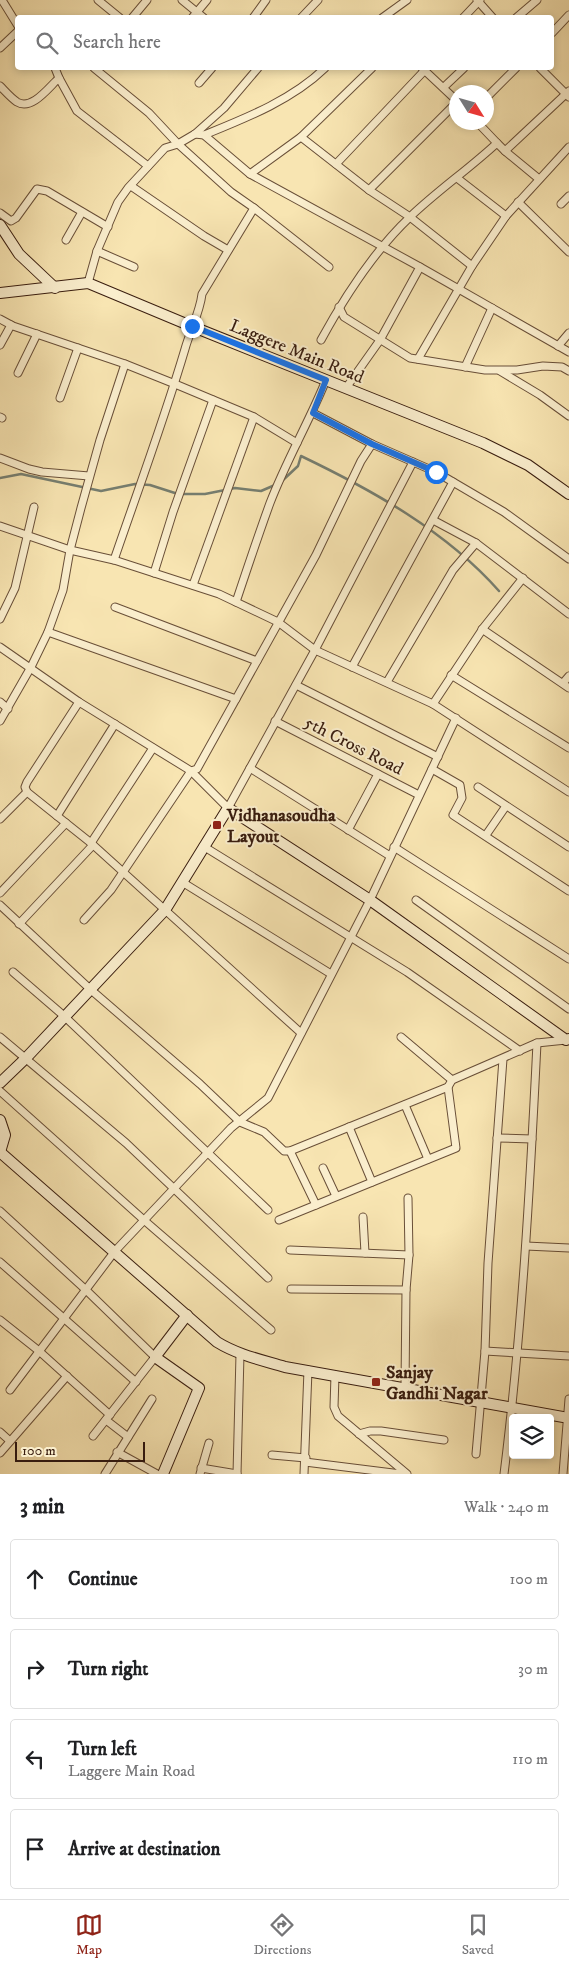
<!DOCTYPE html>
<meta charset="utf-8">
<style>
body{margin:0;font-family:"IM FELL DW Pica",serif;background:#f6f6f6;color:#202124}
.controls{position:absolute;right:15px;bottom:15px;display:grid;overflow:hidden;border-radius:5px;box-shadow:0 2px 8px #0003}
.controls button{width:45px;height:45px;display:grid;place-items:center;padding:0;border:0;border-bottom:1px solid #e0e0e0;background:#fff;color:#202124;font:25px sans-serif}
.compass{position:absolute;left:449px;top:85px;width:45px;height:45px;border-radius:50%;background:#fff;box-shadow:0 2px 8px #0003;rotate:127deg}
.scale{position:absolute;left:15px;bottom:12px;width:130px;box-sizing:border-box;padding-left:5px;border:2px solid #391d0f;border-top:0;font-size:14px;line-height:18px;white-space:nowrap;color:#391d0f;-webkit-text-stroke:4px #faeecd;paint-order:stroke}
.stop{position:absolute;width:15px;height:15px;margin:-11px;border:4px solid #1a73e8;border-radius:50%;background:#fff}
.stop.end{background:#1a73e8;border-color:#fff;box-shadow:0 1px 5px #0008}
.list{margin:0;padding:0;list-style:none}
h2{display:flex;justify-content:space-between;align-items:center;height:65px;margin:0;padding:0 20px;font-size:21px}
h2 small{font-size:16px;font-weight:400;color:#757577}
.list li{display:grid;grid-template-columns:32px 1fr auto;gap:15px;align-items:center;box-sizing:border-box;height:80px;margin:0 10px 10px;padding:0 10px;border:1px solid #e0e0e0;border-radius:5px}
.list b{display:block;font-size:19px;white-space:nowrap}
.list p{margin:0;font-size:16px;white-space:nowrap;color:#757577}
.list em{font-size:16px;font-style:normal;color:#757577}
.icon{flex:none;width:28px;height:28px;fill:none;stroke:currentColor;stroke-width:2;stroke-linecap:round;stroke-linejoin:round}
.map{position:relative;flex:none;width:569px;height:1474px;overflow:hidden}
.search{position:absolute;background:#fff;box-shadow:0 2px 8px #0003;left:15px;right:15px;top:15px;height:55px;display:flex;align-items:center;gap:12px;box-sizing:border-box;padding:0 18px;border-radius:5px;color:#757577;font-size:19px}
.sheet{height:425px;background:#fff}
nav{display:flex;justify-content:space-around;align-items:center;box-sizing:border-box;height:70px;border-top:1px solid #e0e0e0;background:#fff;font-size:14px;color:#757577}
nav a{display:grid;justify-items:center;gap:2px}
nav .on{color:#8f2418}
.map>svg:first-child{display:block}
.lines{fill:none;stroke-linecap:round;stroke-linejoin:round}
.stream{stroke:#767e70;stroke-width:2.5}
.street-casing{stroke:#694f38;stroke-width:9}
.secondary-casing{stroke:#391d0f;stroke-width:12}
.street{stroke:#faeecd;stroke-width:7}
.secondary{stroke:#faeecd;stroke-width:10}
.route{stroke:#1a73e8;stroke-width:6}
.poi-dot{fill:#8f2418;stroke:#faeecd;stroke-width:2}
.labels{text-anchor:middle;stroke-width:4;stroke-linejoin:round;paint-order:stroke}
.street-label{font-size:18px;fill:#391d0f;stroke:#faeecd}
.poi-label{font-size:18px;font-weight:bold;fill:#391d0f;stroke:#faeecd;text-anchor:start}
</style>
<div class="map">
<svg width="569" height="1474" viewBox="0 0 569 1474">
<rect width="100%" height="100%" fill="#f8e5b2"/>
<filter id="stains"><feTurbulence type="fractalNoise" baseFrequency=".004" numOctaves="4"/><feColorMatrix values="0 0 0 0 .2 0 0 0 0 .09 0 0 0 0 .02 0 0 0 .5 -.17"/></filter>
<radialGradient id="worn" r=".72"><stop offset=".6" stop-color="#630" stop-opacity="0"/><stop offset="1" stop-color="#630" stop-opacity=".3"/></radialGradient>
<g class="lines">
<g class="stream">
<polyline points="0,478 21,474 101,491 135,484 150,485 178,494 205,494 235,488 261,491 275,485"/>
<path d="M282,481L298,466L301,456C372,490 446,531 499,591"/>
</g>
<g class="street-casing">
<g id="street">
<polyline points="2,0 18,26"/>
<polyline points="98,0 120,18"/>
<polyline points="182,0 204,18"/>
<polyline points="477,0 493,18"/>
<polyline points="132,18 147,0"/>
<polyline points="192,18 207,0"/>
<polyline points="253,18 266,0"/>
<polyline points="301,18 318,0"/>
<polyline points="382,18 407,0"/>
<polyline points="463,18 480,0"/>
<polyline points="516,18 537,0"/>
<polyline points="552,33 569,15"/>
<polyline points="0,48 18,31"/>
<polyline points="55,68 59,78 77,111 148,166"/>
<path d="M94,68L149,113L178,144L231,192L254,208L202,294C200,312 190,331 185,349C164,420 138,490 114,560"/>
<polyline points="422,68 456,100"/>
<polyline points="540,68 569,97"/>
<polyline points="199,83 212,68"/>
<path d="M0,86C5,91 11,98 17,102C32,111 49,87 59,78"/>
<polyline points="444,87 464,68"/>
<polyline points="486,98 516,68"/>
<polyline points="477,122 497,143"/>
<polyline points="195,134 204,135 250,174 420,267 569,352"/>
<path d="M204,135C246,118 292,100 325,68"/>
<polyline points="301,137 369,190 410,217 472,266"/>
<polyline points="505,151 539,179"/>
<polyline points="336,164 425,70"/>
<polyline points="250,174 301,137 372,68"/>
<polyline points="457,178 506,216"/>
<polyline points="131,186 204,236 228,250"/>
<polyline points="369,190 456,103"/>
<polyline points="518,202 569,252"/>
<polyline points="561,204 569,196"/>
<polyline points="254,208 329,267"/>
<polyline points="0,213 11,221 16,218 37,189 47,191 108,227"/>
<polyline points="66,240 82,212"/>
<polyline points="97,251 134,267"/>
<polyline points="88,283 97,251 118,202 128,188 165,148 178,144 195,134 224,108 258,68"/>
<polyline points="339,307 344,317 410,358 485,370 517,370 543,366 562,367 569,371"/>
<polyline points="0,319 13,326 125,364 175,384 254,417 297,443"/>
<path d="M321,340C345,296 373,252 410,217C437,191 469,169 497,143L505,151L569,91"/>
<polyline points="0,345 11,325"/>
<polyline points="558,346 569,333"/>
<polyline points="418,359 472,266 506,216 569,147"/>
<polyline points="465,367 492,308"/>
<polyline points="500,371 540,395 569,416"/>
<polyline points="18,373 37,334"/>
<polyline points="346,388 380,340 420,267"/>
<polyline points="60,398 78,348"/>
<polyline points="313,413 372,444 436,472 504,512 569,559"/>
<polyline points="0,417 2,418"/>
<polyline points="0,458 29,469 42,472 89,476"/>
<polyline points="433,520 476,543 569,614"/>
<polyline points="0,526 70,550 114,560 219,594 278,622 315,650 433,704 569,792"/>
<polyline points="154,573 173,512 213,400"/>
<polyline points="193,585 254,417"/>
<path d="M236,602C247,569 258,536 270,503C286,461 309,422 326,380"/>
<polyline points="115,607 257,661"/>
<polyline points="0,619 15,588 34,507"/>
<polyline points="482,629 569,688"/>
<polyline points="48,632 236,699"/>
<polyline points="0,647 79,702 191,771 228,808 315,650 413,462"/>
<polyline points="352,667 453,482"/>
<polyline points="451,675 569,748"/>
<polyline points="387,682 453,570 476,543"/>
<polyline points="563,683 569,676"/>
<polyline points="296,685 438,757"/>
<polyline points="0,702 8,709"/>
<polyline points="79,702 27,782 25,787 27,792 91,843 301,1033"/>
<polyline points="433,704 484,627 523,578"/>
<polyline points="0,721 31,667 48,632 63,590 70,550 81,508 100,440 125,364"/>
<polyline points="275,721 419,795"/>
<polyline points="250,768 390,856"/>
<polyline points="432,769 460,785 462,798 453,815 569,891"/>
<polyline points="478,787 569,847"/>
<polyline points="57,816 115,724"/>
<polyline points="0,819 27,792"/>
<polyline points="348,830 378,774"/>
<polyline points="486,835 506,806"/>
<polyline points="91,843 153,748"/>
<polyline points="203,846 407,972 520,1051"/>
<polyline points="394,847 569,959"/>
<polyline points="182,882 331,974"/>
<polyline points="0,893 66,823"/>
<polyline points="416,900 569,1009"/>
<polyline points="0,905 90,989 200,1084 240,1122 264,1132 284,1151 290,1151 448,1087 452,1080 537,1043 566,1040"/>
<polyline points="84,920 111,890 191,771 197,769 316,555 361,461 372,444"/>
<polyline points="19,924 93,845"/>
<polyline points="13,972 64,1016 268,1210"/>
<polyline points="0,1037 126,1143 268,1278"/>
<polyline points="401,1037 452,1080"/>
<polyline points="0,1091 145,1221 271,1330"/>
<polyline points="405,1105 428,1159"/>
<polyline points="349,1127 372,1182"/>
<polyline points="497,1138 532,1139"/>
<polyline points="290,1151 316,1205"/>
<polyline points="323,1168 336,1196"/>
<polyline points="0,1211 86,1290 155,1357 93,1436"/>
<polyline points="363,1217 365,1253"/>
<polyline points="279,1220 456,1148 448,1087"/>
<polyline points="526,1246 569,1248"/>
<polyline points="290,1250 409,1255"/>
<polyline points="0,1262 136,1382"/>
<polyline points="291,1289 406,1290 409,1255 408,1198"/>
<polyline points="0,1320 39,1351 110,1415"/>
<polyline points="485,1351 569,1356"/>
<polyline points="335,1375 334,1407 338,1416 407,1474"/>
<polyline points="405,1387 406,1290"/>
<polyline points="10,1390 115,1251 231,1128 268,1098 370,900 456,718"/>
<polyline points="106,1420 128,1437"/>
<polyline points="0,1432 10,1441"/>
<polyline points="359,1434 370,1431 381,1431 444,1440"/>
<polyline points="117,1452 157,1474"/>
<polyline points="0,1453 67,1376"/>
<polyline points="476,1454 485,1351 488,1263 503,1059"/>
<polyline points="272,1455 306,1458"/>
<polyline points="305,1462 401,1474"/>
<polyline points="201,1468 237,1474"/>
<polyline points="105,1474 152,1399"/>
<polyline points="200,1474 209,1443"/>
<polyline points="237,1474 240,1354"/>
<polyline points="304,1474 308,1370"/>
<path d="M504,1474C522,1331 530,1187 537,1043"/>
<polyline points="563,1474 569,1399"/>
</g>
</g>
<g class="secondary-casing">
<g id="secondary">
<polyline points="0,225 19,254 55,288"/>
<polyline points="0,293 88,283 191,326 483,443 528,465 569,494"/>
<polyline points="0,1083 26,1058 165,910 228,808 370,900 566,1040 569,1039"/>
<polyline points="0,1120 5,1135 0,1152"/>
<path d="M0,1152L217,1342C238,1355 262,1360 285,1367L569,1418"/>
<polyline points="163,1474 199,1388 155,1357 187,1315"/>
</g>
</g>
<use href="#street" class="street"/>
<use href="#secondary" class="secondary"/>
</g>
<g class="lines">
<polyline class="route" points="192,326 326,380 313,413 372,444 436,472"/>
</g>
<g class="poi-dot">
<rect x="212" y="820" width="10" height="10" rx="2.5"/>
<rect x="371" y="1377" width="10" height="10" rx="2.5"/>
</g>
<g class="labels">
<g class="street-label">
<text transform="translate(297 351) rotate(22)" y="6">Laggere Main Road</text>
<text transform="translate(354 745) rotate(27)" y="6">5th Cross Road</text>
</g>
<g class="poi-label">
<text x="227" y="821">Vidhanasoudha<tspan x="227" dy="21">Layout</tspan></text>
<text x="386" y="1378">Sanjay<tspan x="386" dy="21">Gandhi Nagar</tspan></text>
</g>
</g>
<rect width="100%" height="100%" filter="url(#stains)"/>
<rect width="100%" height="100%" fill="url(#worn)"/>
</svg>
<div class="controls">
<button><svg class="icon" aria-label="layers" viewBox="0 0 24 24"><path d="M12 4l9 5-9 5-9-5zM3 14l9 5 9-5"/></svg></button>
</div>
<svg class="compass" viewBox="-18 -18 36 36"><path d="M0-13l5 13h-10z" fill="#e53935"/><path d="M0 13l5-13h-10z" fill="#757577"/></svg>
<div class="scale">100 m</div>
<div class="stop" style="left:436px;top:472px"></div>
<div class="stop end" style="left:192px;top:326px"></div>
<div class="search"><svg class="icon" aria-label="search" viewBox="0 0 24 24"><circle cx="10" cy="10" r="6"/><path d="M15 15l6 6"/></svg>Search here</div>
</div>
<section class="sheet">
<h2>3 min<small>Walk · 240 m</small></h2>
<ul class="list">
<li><svg class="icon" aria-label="ahead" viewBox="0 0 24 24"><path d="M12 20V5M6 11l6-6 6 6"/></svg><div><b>Continue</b></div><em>100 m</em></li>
<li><svg class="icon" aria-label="right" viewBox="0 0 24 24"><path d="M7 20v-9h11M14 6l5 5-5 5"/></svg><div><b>Turn right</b></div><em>30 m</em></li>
<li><svg class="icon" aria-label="left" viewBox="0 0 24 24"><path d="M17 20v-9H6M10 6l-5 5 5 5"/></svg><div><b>Turn left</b><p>Laggere Main Road</p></div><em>110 m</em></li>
<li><svg class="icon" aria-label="arrive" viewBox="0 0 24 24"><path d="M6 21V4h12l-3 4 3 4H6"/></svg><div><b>Arrive at destination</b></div></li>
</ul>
</section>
<nav>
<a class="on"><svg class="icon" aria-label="map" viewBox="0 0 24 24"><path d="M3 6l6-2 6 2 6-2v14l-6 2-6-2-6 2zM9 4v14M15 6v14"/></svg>Map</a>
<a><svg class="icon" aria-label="directions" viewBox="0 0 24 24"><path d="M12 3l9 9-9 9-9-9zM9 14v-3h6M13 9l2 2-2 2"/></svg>Directions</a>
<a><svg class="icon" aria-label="saved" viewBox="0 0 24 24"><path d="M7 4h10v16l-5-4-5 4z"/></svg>Saved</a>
</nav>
